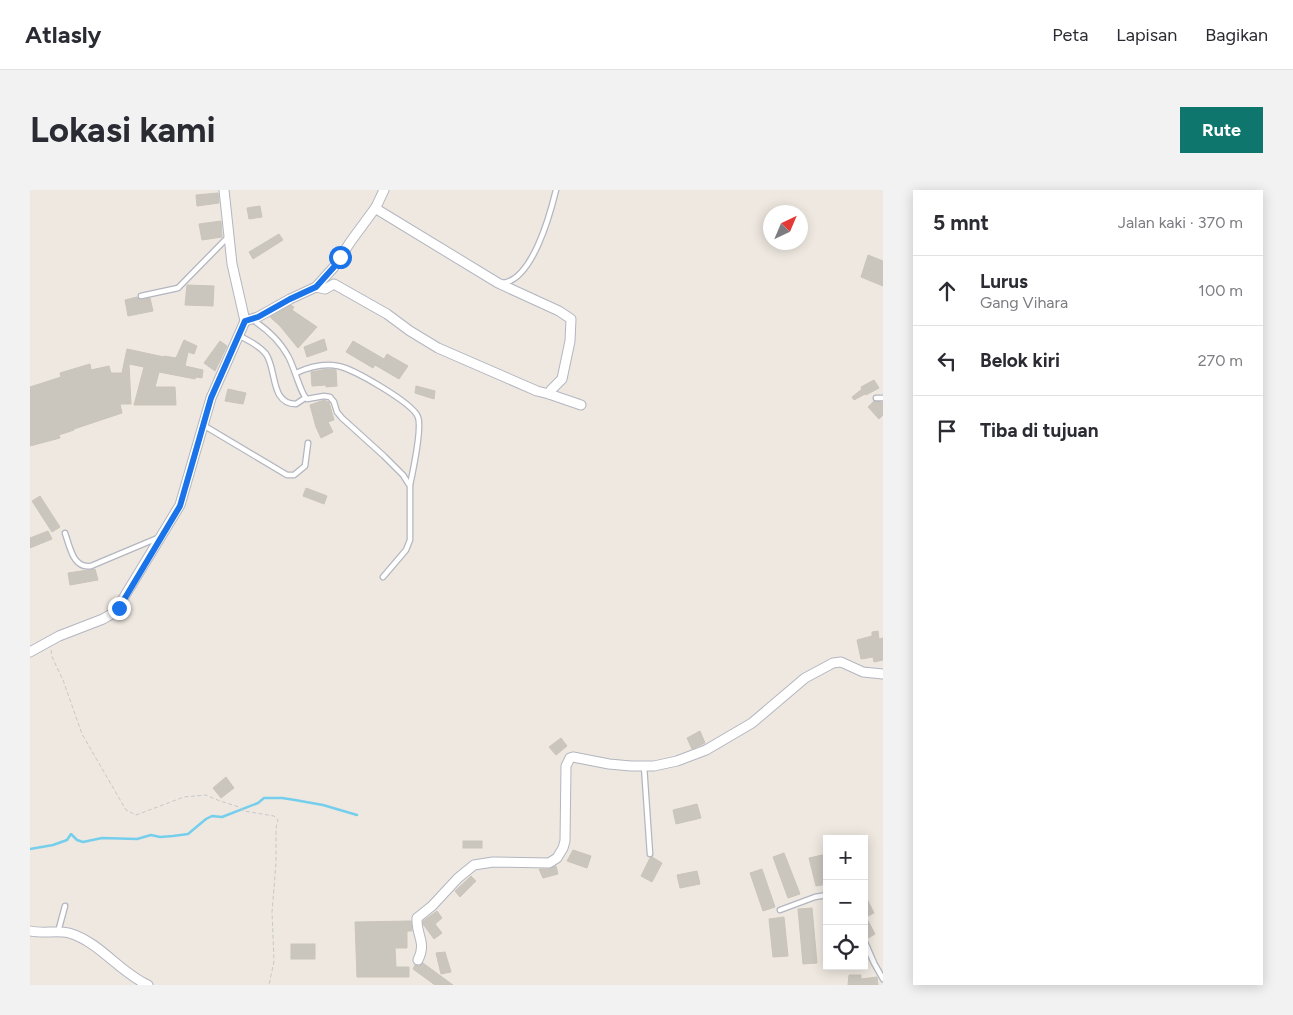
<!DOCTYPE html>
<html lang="id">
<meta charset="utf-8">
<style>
body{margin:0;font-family:Figtree,sans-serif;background:#f2f2f3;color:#2b2b33}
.controls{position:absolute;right:15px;bottom:15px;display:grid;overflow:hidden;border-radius:0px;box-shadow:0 2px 12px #0003}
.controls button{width:45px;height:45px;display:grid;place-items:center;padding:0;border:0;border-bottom:1px solid #e1e1e2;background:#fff;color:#2b2b33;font:25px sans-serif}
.compass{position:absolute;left:733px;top:15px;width:45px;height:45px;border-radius:50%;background:#fff;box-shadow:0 2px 12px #0003;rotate:44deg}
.stop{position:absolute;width:15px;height:15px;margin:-11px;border:4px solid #1a73e8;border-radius:50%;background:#fff}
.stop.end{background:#1a73e8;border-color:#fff;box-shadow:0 1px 5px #0008}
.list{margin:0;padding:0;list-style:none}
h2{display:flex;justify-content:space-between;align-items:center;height:65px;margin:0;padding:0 20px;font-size:21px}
h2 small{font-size:16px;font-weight:400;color:#7c7c81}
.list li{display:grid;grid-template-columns:32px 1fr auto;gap:15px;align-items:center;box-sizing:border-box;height:70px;padding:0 20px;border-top:1px solid #e1e1e2}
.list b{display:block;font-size:19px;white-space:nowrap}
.list p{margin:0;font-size:16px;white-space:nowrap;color:#7c7c81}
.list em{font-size:16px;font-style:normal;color:#7c7c81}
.icon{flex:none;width:28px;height:28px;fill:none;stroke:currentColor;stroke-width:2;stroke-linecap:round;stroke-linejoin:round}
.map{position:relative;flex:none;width:853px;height:795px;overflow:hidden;border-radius:0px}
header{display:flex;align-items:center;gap:30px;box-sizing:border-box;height:70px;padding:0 25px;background:#fff;border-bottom:1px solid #e1e1e2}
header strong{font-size:24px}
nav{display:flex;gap:28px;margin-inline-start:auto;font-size:18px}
.intro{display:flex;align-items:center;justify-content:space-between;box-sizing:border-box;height:120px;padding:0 30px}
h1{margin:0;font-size:35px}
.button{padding:12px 22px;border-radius:0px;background:#0f766e;color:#fff;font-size:18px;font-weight:700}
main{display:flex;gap:30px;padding:0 30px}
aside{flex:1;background:#fff;border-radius:0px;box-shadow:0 2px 12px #0003}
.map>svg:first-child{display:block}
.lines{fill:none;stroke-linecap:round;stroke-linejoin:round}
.stream{stroke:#76ceed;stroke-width:2.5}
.building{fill:#cac6be;stroke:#cac4b9}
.service-casing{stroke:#b3b6c0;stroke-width:7}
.minor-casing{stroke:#b3b6c0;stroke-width:11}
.path{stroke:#c8c8c8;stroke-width:1;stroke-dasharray:4 2.5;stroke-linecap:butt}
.service{stroke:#fff;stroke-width:4.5}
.minor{stroke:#fff;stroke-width:9}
.route{stroke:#1a73e8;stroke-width:6}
</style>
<header>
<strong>Atlasly</strong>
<nav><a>Peta</a><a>Lapisan</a><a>Bagikan</a></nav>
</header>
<div class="intro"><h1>Lokasi kami</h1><a class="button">Rute</a></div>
<main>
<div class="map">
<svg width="853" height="795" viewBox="0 0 853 795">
<rect width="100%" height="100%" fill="#eee8e0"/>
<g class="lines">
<polyline class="stream" points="0,659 23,655 37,650 41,644 47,650 53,652 72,648 107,649 121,645 130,647 143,646 158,644 176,629 182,626 192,627 228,613 234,608 252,608 265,610 293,615 327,625"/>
</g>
<g class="building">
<polygon points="188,3 189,13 167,16 166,5"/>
<polygon points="230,16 232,27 219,29 217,18"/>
<polygon points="191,31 192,47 172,50 169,34"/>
<polygon points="249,44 253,50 223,69 219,62"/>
<polygon points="838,65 853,71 853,96 831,87"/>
<polygon points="157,95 184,96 183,116 155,115"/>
<polygon points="107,107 110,110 120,108 123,121 98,126 95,110"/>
<polygon points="261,115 264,117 262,120 287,137 268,158 250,136 240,127"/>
<polygon points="294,149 297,160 277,167 274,157"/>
<polygon points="154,150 167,156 164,164 158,162 155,176 173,180 172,188 166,187 165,189 129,182 125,197 145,197 146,215 104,215 114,177 99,174 101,214 90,214 92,223 44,239 44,240 29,245 30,248 0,256 0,197 31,187 30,183 60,174 61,180 79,176 81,183 92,183 97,159 134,167 134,166 146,168"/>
<polygon points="190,151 197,156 185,181 174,173"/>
<polygon points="323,151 354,169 357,164 378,176 369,189 345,175 343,178 316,162"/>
<polygon points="297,179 306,180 307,196 296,197 296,195 282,196 281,182"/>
<polygon points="844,190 849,198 836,205 835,204 824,210 822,207 832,199 831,197"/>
<polygon points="386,196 405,201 404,209 385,203"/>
<polygon points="198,199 216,203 213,214 195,211"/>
<polygon points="294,210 299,212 304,230 298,232 303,242 291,248 286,237 280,215"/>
<polygon points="844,211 853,212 853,225 849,229 838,217"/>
<polygon points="276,298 297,306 294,314 273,306"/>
<polygon points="10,306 30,337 22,342 2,311"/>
<polygon points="18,341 22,349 0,358 0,348"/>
<polygon points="65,379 68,390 40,395 38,383"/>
<polygon points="848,441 849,449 853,448 853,470 844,472 843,467 831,469 827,450 842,446 842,442"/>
<polygon points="670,541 675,553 662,559 657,548"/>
<polygon points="531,548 537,556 526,565 519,557"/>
<polygon points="196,587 204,598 191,608 183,598"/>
<polygon points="667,614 671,628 646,634 643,620"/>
<rect x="433" y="651" width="19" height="7"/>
<polygon points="543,660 561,666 557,678 537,671"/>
<polygon points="754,663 770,704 758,708 743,667"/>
<polygon points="797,664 797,694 786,696 779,668"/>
<polygon points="622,667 632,673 622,692 611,686 620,668"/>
<polygon points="526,676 528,684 513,688 509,679 519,679"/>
<polygon points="732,679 745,717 733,721 720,683"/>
<polygon points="667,681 670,694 650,698 647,685"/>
<polygon points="441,686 446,691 430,707 425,701"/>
<polygon points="834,703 844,723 836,727 845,744 838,748 834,742"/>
<polygon points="782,718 787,773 773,774 768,719"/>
<polygon points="407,721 412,728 405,734 412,743 404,749 393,734 393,731"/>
<polygon points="754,727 758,766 743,767 739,729"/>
<polygon points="381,731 382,741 377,741 377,758 365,758 366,777 379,777 379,787 327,787 325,732"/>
<rect x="261" y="754" width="24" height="15"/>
<polygon points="415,762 421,782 411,784 406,763"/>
<polygon points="393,773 412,787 423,795 405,795 383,779 385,775 389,776"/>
<polygon points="819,785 831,785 831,789 847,787 848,795 818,795"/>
</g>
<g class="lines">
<g class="service-casing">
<g id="service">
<path d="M472,93C502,91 520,25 526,0"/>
<polyline points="111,106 148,98 198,47"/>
<path d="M223,130C238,140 250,151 258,166C264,176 271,205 277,209L294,206L300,207L304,212L307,222L312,228L354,266L373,285L380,296V350L376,360L353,387"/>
<path d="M210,146C219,151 229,155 236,164C247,180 240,214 266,214L275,208"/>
<path d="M266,183C279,177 293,173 308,176C322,178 383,213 388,227C392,238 383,281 380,295"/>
<polyline points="846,208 853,208"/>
<polyline points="173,235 257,285 264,285 275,276 278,253"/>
<path d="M35,343C40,357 43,379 61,376L130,347"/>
<polyline points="614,576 620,664"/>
<polyline points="750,720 785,707 797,705"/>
<polyline points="28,742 35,716"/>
<polyline points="834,750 844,773 853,789"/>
</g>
</g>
<g class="minor-casing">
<g id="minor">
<polyline points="286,97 295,99 304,94 357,124 380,141 408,158 507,201 519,204 521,200 532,189 540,151 541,129 529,121 468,93 348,20 346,17"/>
<polyline points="215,131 228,127 260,109 286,97 304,77 321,51 346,17 354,0"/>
<polyline points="519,204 551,215"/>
<polyline points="0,462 29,446 73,429 85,422 150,315 181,208 215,131 202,74 194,0"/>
<path d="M0,741C13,744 27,740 39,743C70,752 89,782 118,795"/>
<path d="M388,770C397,752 386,746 387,728L402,716L428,688L444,675L463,672L519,673L527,668L533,658L535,651L536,576L540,568L543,567L579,574L601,576H624L647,571L676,560L722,533L775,488L803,473L811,472L833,482L853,484"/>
</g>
</g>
<polyline class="path" points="21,460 22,467 33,490 52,544 96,620 106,625 154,607 176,605 190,611 209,617 214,621 244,626 248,630 246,638 246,673 242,722 244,771 239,795"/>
<use href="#service" class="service"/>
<use href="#minor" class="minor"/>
</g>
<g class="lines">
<polyline class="route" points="89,418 150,316 181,208 215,131 228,127 260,109 286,97 304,77 310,67"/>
</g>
</svg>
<div class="controls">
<button>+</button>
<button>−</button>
<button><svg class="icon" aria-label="locate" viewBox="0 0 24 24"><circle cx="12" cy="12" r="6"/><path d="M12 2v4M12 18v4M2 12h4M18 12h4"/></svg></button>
</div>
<svg class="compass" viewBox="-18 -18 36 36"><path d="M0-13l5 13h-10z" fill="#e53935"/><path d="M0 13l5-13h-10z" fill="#7c7c81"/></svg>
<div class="stop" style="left:310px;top:67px"></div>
<div class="stop end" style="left:89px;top:418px"></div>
</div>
<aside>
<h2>5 mnt<small>Jalan kaki · 370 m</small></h2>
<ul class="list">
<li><svg class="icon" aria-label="ahead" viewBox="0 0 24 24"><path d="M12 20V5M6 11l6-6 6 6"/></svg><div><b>Lurus</b><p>Gang Vihara</p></div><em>100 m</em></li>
<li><svg class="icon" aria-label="left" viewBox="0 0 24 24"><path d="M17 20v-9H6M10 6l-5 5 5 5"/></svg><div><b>Belok kiri</b></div><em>270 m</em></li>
<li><svg class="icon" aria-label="arrive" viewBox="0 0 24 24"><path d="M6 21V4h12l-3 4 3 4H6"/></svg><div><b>Tiba di tujuan</b></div></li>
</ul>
</aside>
</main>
